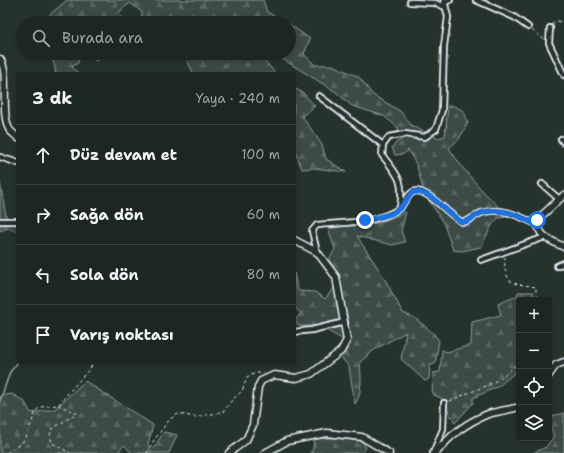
<!DOCTYPE html>
<html lang="tr">
<meta charset="utf-8">
<style>
body{margin:0;font-family:"Shantell Sans",sans-serif;background:#29322f;color:#f1f3f6}
.controls{position:absolute;right:12px;bottom:12px;display:grid;overflow:hidden;border-radius:4px;box-shadow:0 2px 6px #0003}
.controls button{width:36px;height:36px;display:grid;place-items:center;padding:0;border:0;border-bottom:1px solid #3a4340;background:#1c2622;color:#f1f3f6;font:20px sans-serif}
.stop{position:absolute;width:12px;height:12px;margin:-9px;border:3px solid #1a73e8;border-radius:50%;background:#fff}
.stop.end{background:#1a73e8;border-color:#fff;box-shadow:0 1px 4px #0008}
.list{margin:0;padding:0;list-style:none}
h2{display:flex;justify-content:space-between;align-items:center;height:52px;margin:0;padding:0 16px;font-size:17px}
h2 small{font-size:13px;font-weight:400;color:#a0a5a5}
.list li{display:grid;grid-template-columns:26px 1fr auto;gap:12px;align-items:center;box-sizing:border-box;height:60px;padding:0 16px;border-top:1px solid #3a4340}
.list b{display:block;font-size:15px;white-space:nowrap}
.list em{font-size:13px;font-style:normal;color:#a0a5a5}
.icon{flex:none;width:22px;height:22px;fill:none;stroke:currentColor;stroke-width:2;stroke-linecap:round;stroke-linejoin:round}
.map{position:relative;flex:none;width:564px;height:453px;overflow:hidden}
.search{position:absolute;background:#1c2622;box-shadow:0 2px 6px #0003;left:16px;top:16px;width:280px;height:44px;display:flex;align-items:center;gap:10px;box-sizing:border-box;padding:0 14px;border-radius:22px;color:#a0a5a5;font-size:15px}
.panel{position:absolute;background:#1c2622;box-shadow:0 2px 6px #0003;left:16px;top:72px;width:280px;height:292px;border-radius:4px}
.map>svg:first-child{display:block}
.forest{fill:url(#forest-firs);stroke:#939ea0}
.lines{fill:none;stroke-linecap:round;stroke-linejoin:round}
.stream{stroke:#98a3a5;stroke-width:1.5}
.street-casing{stroke:#e8f1f8;stroke-width:8}
.secondary-casing{stroke:#e8f1f8;stroke-width:9}
.path{stroke:#e8f1f8;stroke-width:1;stroke-dasharray:3 3;stroke-linecap:butt}
.street{stroke:#26332d;stroke-width:4.5}
.secondary{stroke:#26332d;stroke-width:6}
.route{stroke:#1a73e8;stroke-width:5}
</style>
<div class="map">
<svg width="564" height="453" viewBox="0 0 564 453">
<defs>
<pattern id="forest-firs" width="22" height="20" patternUnits="userSpaceOnUse"><rect width="22" height="20" fill="#3e4b47"/><path d="M5 1l3.5 6h-7zM16 11l3.5 6h-7z" fill="#5a6562"/></pattern>
</defs>
<rect width="100%" height="100%" fill="#26332d"/>
<filter id="ink" filterUnits="userSpaceOnUse"><feTurbulence type="fractalNoise" baseFrequency=".025" numOctaves="2"/><feDisplacementMap in="SourceGraphic" scale="8" xChannelSelector="R" yChannelSelector="G"/><feConvolveMatrix kernelMatrix="1 2 1 2 8 2 1 2 1" color-interpolation-filters="sRGB"/></filter>
<g filter="url(#ink)">
<g class="forest">
<polygon points="67,0 263,0 267,12 287,23 141,23 142,12 130,3 119,12 124,23 88,23 85,18 84,23 44,23 47,17"/>
<path d="M289,24L310,39L304,54L315,65H332L359,77L373,95L400,111L412,126L438,138L445,136L448,106H454L464,111L468,123L459,139L449,148C466,175 486,195 509,217L498,218L492,225L481,247L462,251L453,250L443,222L424,193L417,166L408,150L404,154L395,155L392,148L397,142L404,138L397,127L384,116L352,106L336,92L273,53H289Z"/>
<polygon points="51,53 79,53 78,63 72,67 79,74 54,74 56,72"/>
<polygon points="91,53 116,53 95,61"/>
<polygon points="183,53 263,53 264,60 276,74 194,74"/>
<polygon points="294,88 303,93 315,106 302,116 322,145 326,159 346,172 314,168 302,169 294,148"/>
<polygon points="0,182 7,222 18,224 18,232 8,228 0,231"/>
<path d="M406,212L401,231L405,242L392,245L357,236L383,276L403,313L415,318L434,334L439,341L435,364L430,365L429,379L425,381L401,359L406,332L374,350L360,362C361,376 363,393 355,404L349,367L339,355L349,343L319,326H299L295,321L301,313L294,307V273L298,291L315,292L325,299L334,288L337,273L329,260L335,249L328,229L344,226L379,223Z"/>
<polygon points="518,292 533,292 533,300 519,300 519,369 499,386 473,398 473,403 455,423 441,398 432,394 433,373 440,372 442,350 447,352 471,345 472,322 501,315 498,304 517,296"/>
<polygon points="85,381 153,425 148,444 151,452 164,432 177,435 169,453 132,453 124,445 117,453 0,453 0,396 12,394 24,401 31,413 55,409"/>
<polygon points="564,413 564,453 533,453 546,447 554,436 549,423 549,417"/>
<polygon points="333,438 362,441 366,448 362,453 310,453 313,449 314,439"/>
</g>
<g class="lines">
<polyline class="stream" points="0,401 10,372 18,362"/>
<g class="street-casing">
<g id="street">
<polyline points="476,0 514,17 528,27"/>
<polyline points="410,2 435,3 445,7"/>
<polyline points="444,2 450,0"/>
<polyline points="550,28 549,43 564,75"/>
<polyline points="319,96 383,145"/>
<polyline points="561,139 564,143"/>
<polyline points="0,157 18,163"/>
<polyline points="542,184 559,199"/>
<path d="M401,207C404,202 408,195 413,192C426,186 449,216 462,222C469,222 474,216 481,213C502,206 519,216 538,225"/>
<polyline points="0,221 18,221"/>
<path d="M317,252L312,231L317,225C344,222 377,224 400,208C404,180 399,177 382,155L383,145L389,137L405,134L425,137L436,129L442,110L444,46L448,17L444,0"/>
<polyline points="481,260 545,237"/>
<polyline points="557,266 564,263"/>
<polyline points="294,332 312,330 345,322"/>
<polyline points="433,453 443,429 444,403"/>
</g>
</g>
<g class="secondary-casing">
<g id="secondary">
<path d="M0,59C10,74 0,111 9,129C11,132 15,135 18,138"/>
<path d="M564,195L537,220C538,237 550,240 564,247"/>
<polyline points="549,375 556,365 564,362"/>
<polyline points="229,453 246,440 253,425 258,387 261,381 274,375 296,378 311,374 341,351 347,340 336,277 317,252 294,240"/>
<polyline points="265,453 287,441 327,433 362,437 389,453"/>
<path d="M436,453C449,436 468,422 488,414C498,411 509,410 519,407"/>
</g>
</g>
<g class="path">
<polyline points="552,24 557,21 564,23"/>
<polyline points="532,30 544,39"/>
<path d="M505,257C504,268 505,275 512,283L536,287V300"/>
<path d="M450,401C477,388 498,386 519,361"/>
<polyline points="58,405 77,413 52,429 50,435 52,443 70,453"/>
<polyline points="7,453 25,440 36,411 40,407 58,405 91,367 93,362"/>
<polyline points="147,453 154,440 170,419 178,414 196,417 223,412 232,400 242,391 247,378 255,373 264,373"/>
</g>
<use href="#street" class="street"/>
<use href="#secondary" class="secondary"/>
</g>
</g>
<g class="lines" filter="url(#ink)">
<path class="route" d="M365,220L391,214L400,208L413,192C433,190 445,214 462,222C469,222 474,216 481,213C502,206 519,216 538,226L537,220"/>
</g>
</svg>
<div class="controls">
<button>+</button>
<button>−</button>
<button><svg class="icon" aria-label="locate" viewBox="0 0 24 24"><circle cx="12" cy="12" r="6"/><path d="M12 2v4M12 18v4M2 12h4M18 12h4"/></svg></button>
<button><svg class="icon" aria-label="layers" viewBox="0 0 24 24"><path d="M12 4l9 5-9 5-9-5zM3 14l9 5 9-5"/></svg></button>
</div>
<div class="stop" style="left:537px;top:220px"></div>
<div class="stop end" style="left:365px;top:220px"></div>
<div class="search"><svg class="icon" aria-label="search" viewBox="0 0 24 24"><circle cx="10" cy="10" r="6"/><path d="M15 15l6 6"/></svg>Burada ara</div>
<section class="panel">
<h2>3 dk<small>Yaya · 240 m</small></h2>
<ul class="list">
<li><svg class="icon" aria-label="ahead" viewBox="0 0 24 24"><path d="M12 20V5M6 11l6-6 6 6"/></svg><div><b>Düz devam et</b></div><em>100 m</em></li>
<li><svg class="icon" aria-label="right" viewBox="0 0 24 24"><path d="M7 20v-9h11M14 6l5 5-5 5"/></svg><div><b>Sağa dön</b></div><em>60 m</em></li>
<li><svg class="icon" aria-label="left" viewBox="0 0 24 24"><path d="M17 20v-9H6M10 6l-5 5 5 5"/></svg><div><b>Sola dön</b></div><em>80 m</em></li>
<li><svg class="icon" aria-label="arrive" viewBox="0 0 24 24"><path d="M6 21V4h12l-3 4 3 4H6"/></svg><div><b>Varış noktası</b></div></li>
</ul>
</section>
</div>
